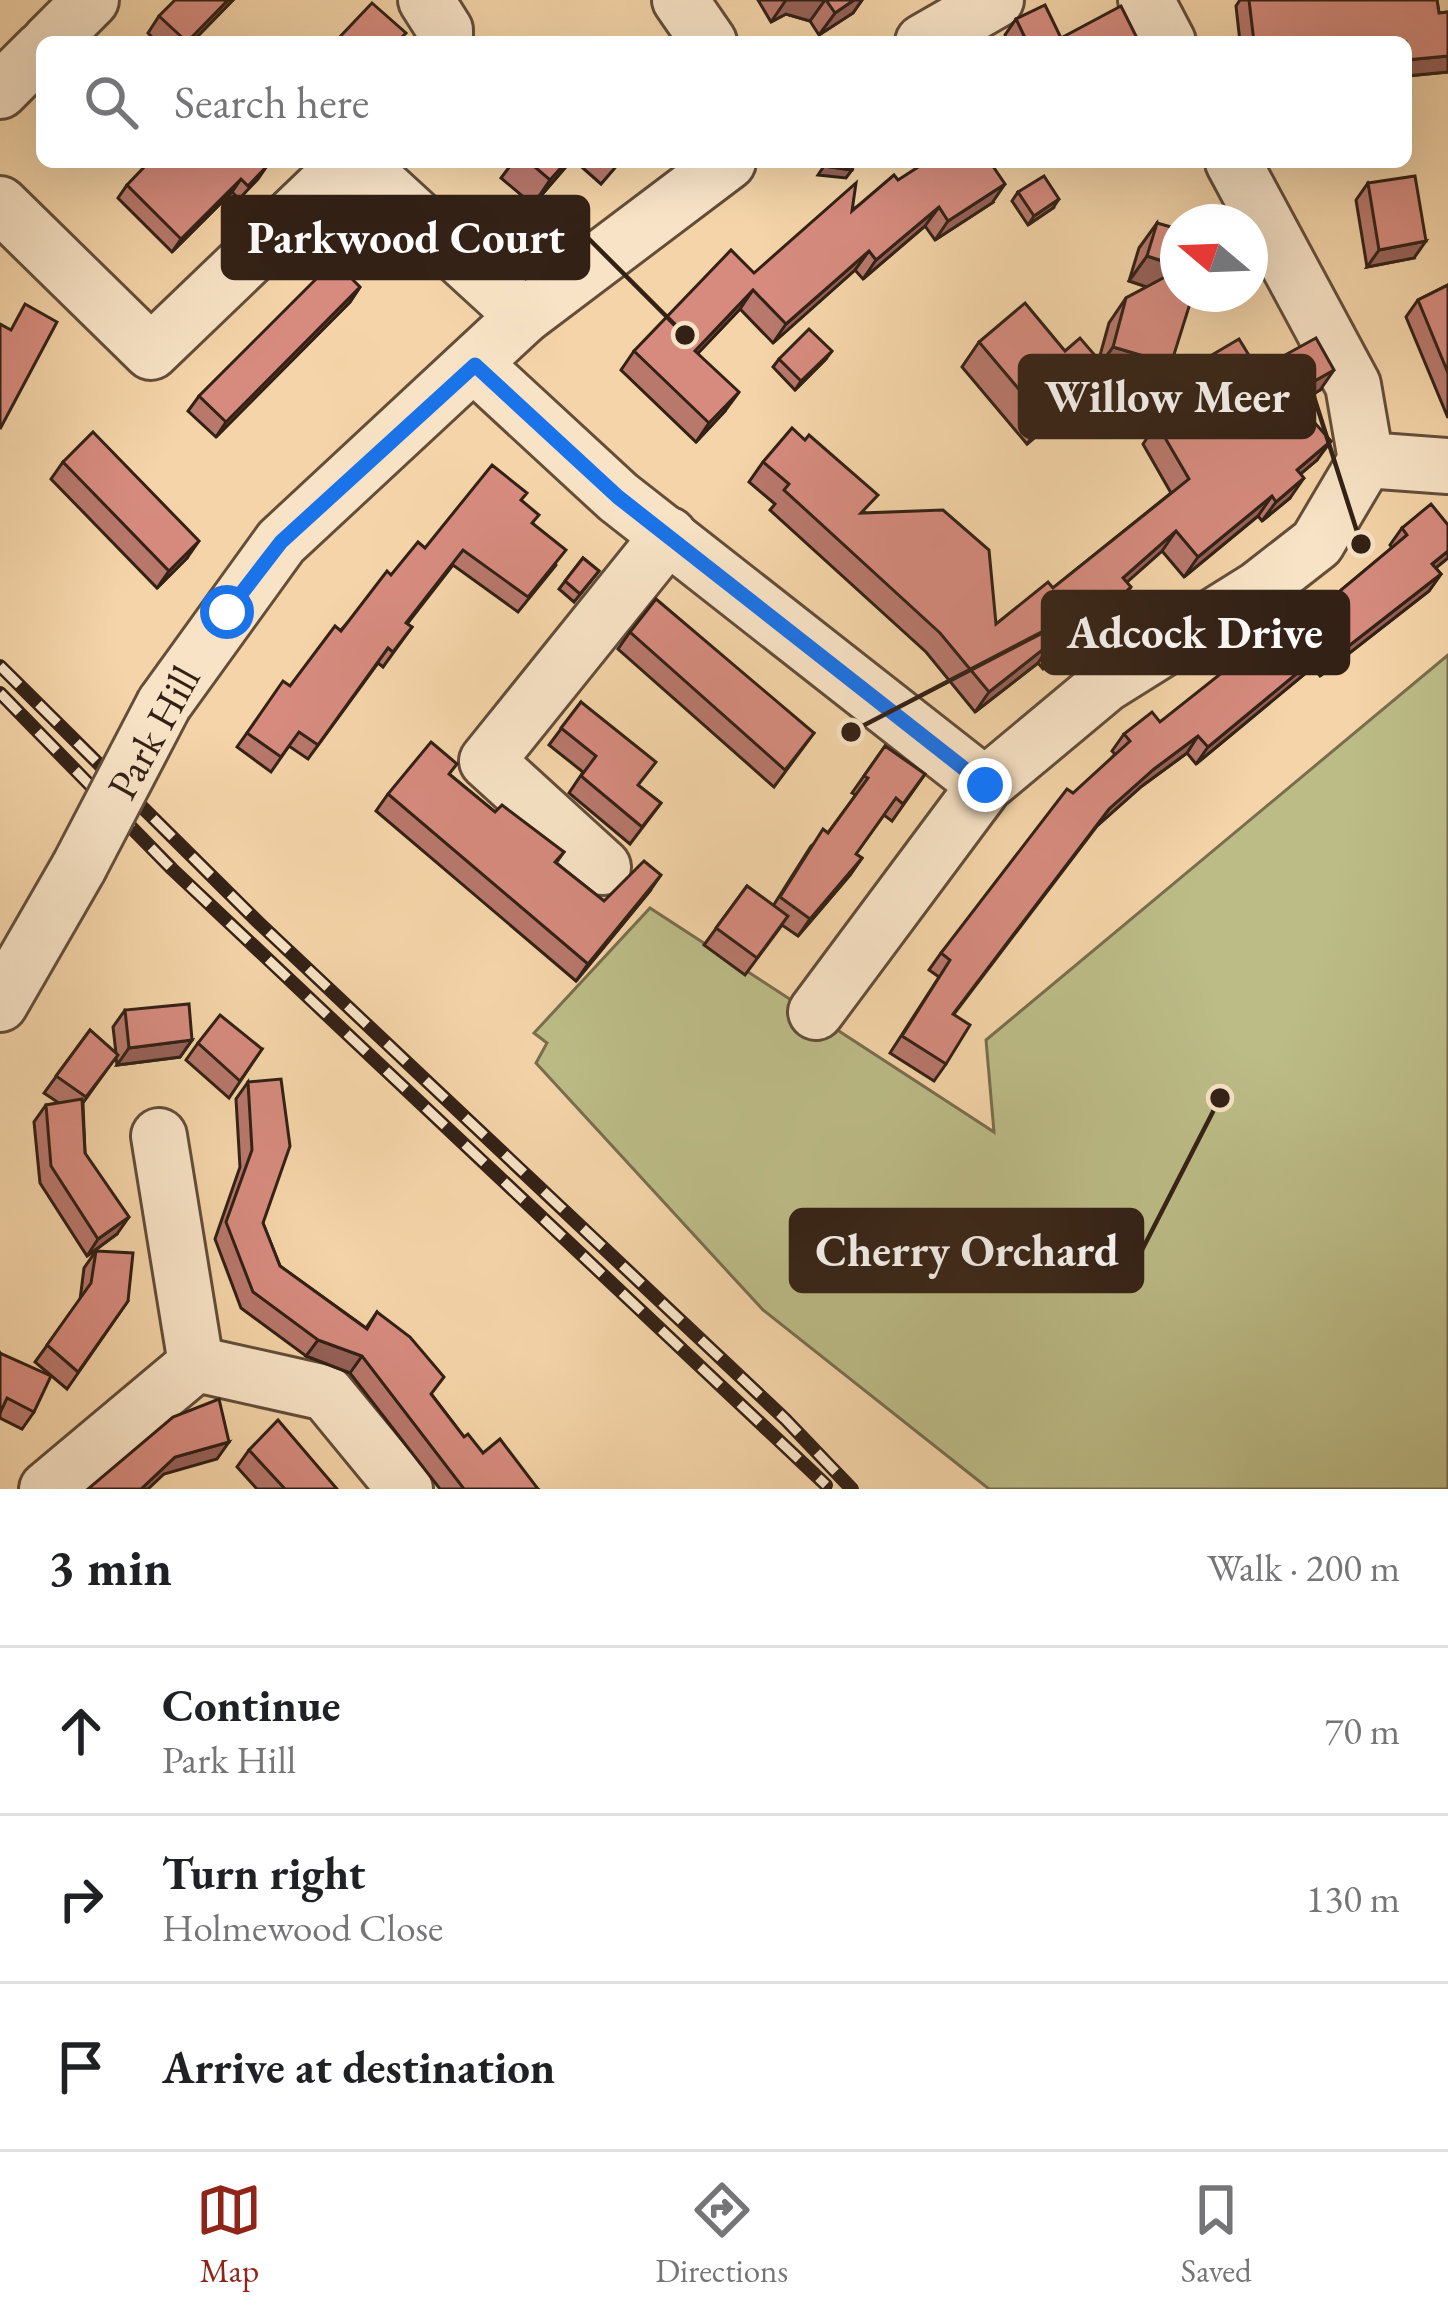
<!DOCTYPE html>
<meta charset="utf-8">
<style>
body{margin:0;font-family:"EB Garamond",serif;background:#f2f2f2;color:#202124}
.compass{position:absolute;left:1160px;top:204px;width:108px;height:108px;border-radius:50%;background:#fff;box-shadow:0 12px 48px #0002;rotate:289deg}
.stop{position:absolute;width:36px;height:36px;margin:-27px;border:9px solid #1a73e8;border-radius:50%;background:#fff}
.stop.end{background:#1a73e8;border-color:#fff;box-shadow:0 3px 12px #0008}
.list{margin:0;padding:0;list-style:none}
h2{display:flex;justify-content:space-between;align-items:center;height:156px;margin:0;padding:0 48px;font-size:51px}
h2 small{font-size:39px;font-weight:400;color:#757577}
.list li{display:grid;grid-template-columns:78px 1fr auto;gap:36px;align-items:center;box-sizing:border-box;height:168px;padding:0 48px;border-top:3px solid #e0e0e0}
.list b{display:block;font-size:45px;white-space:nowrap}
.list p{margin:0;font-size:39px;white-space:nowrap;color:#757577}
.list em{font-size:39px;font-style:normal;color:#757577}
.icon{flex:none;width:66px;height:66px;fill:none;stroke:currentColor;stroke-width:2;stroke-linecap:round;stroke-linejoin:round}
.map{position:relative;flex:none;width:1448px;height:1489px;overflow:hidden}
.search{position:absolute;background:#fff;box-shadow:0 12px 48px #0002;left:36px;right:36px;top:36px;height:132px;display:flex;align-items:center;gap:30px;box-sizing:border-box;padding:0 42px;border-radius:18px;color:#757577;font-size:45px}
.sheet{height:660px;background:#fff}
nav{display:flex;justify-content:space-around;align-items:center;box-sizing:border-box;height:168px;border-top:3px solid #e0e0e0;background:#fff;font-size:33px;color:#757577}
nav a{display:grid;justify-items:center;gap:6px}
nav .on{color:#8f2418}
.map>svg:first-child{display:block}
.green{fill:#bcbc87;stroke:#786e4e;stroke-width:3}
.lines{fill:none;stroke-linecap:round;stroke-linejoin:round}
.minor-casing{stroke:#634e3a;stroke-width:60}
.minor{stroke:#f8e3c6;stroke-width:54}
.rail-casing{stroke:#332116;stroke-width:14}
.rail{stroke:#f8e3c6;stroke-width:9;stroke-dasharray:27;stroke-linecap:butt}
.minor-bridge-casing{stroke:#634e3a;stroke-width:60;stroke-linecap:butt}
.minor-bridge{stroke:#f8e3c6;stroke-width:54}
.wall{fill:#b8786c;stroke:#332116;stroke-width:3}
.shaded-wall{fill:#966158;stroke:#332116;stroke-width:3}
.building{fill:#d68b7e;stroke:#332116;stroke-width:3}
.route{stroke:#1a73e8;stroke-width:15}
.labels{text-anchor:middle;stroke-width:9;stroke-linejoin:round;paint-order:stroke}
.street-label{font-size:42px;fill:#332116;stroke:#f8e3c6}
.leader{fill:none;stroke:#332116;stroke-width:4.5}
.callout-dot{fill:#332116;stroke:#f8e3c6;stroke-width:4.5}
.callout{fill:#332116;stroke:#332116;stroke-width:4.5}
.callout-label{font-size:45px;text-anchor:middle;font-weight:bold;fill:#fff}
</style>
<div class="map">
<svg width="1448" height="1489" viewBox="0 0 1448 1489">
<rect width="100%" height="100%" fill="#f4d4a8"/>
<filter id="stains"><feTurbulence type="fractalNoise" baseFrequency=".00167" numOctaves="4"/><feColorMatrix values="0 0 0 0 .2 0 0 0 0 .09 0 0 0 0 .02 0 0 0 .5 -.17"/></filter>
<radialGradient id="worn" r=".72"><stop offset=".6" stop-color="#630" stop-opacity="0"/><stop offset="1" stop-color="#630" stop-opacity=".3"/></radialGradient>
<polygon class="green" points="1448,655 1448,1489 989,1489 763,1310 536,1063 547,1043 534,1033 650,908 994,1132 986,1040"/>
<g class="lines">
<g class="minor-casing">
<g id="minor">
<polyline points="426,0 445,30 445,42"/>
<polyline points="680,0 709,42"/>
<polyline points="1146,0 1168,42"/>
<polyline points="49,42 91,0"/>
<polyline points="923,42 996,0"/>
<polyline points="0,91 42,49"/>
<polyline points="356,162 524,316"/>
<polyline points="0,204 151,352 349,162"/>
<polyline points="475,365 618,497 985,785"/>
<polyline points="1366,460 1448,466"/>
<polyline points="164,704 281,542 524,316 728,162"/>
<polyline points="603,867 487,761 669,535"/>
<polyline points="0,1004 79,867"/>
<polyline points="816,1012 985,785 1106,684 1258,589 1317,543 1366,460 1353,385 1233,162"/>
<polyline points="159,1136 196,1364 326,1393 405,1489"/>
<polyline points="47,1489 196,1364"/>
</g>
</g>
<use href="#minor" class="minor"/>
<g class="rail-casing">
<g id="rail">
<polyline points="0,666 258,922 785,1419 852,1489"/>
<polyline points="0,693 172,869 826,1485"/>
</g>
</g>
<use href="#rail" class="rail"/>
<g class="minor-bridge-casing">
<polyline id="minor-bridge" points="79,867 164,704"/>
</g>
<use href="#minor-bridge" class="minor-bridge"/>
</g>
<g class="wall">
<polygon points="233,0 192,42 157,42 148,33 159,16"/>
<polygon points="758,0 862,0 853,13 819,35 810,21 786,14 771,22"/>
<polygon points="1240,0 1437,0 1439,13 1448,12 1448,72 1406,76 1406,42 1240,42 1236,6"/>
<polygon points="1016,19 1061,38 1139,42 1008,42 1005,35"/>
<polygon points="513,162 570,162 533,205 501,178"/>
<polygon points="576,162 620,162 601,184"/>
<polygon points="267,166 258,179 239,199 232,192 172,252 118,198 127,185"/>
<polygon points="898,180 992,203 935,240 925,226 863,279 855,270 773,343 740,309 698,353 725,411 696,442 621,370 634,351"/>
<polygon points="1368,183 1414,258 1367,267 1356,200"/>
<polygon points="1018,192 1053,208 1028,225 1012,201"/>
<polygon points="1157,223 1171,364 1154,389 1100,373 1087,392 1027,444 962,367 979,342 1065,351 1099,359 1109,323 1126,298 1147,287 1129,281 1139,248"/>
<polygon points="1448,285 1448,418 1406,317 1418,300"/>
<polygon points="360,287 350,302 216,437 188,411 199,396"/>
<polygon points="779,359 825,360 795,390 773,367"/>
<polygon points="1258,370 1320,390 1297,403 1317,460 1300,474 1290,498 1262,521 1258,516 1184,577 1162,551 1127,582 1117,607 1071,647 1043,669 1038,663 975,712 926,652 770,510 775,504 749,482 763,462 866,513 996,624 1053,588 1171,493 1143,444 1157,424 1164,420 1152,401 1166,382"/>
<polygon points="63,462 187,558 157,588 51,479"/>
<polygon points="521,501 556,565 518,612 453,565 407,624 412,627 383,667 378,663 308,759 289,746 271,772 237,747 247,733 391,575 425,548"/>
<polygon points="1402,528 1441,574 1429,591 1320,676 1313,667 1196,764 1187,753 1142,786 1097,826 954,1014 946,1064 934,1081 890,1053 939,977 929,970 941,953 1115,754 1112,751 1124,734 1160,722 1279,642 1392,548 1390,545"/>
<polygon points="583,558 599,571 574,602 559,589"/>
<polygon points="630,632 814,733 774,787 618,649"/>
<polygon points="581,702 639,786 661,803 630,844 569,793 583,772 549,745"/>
<polygon points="885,746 925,774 892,821 884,815 856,854 862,858 850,875 798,936 782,925 745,975 704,945 747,886 773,906 811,846 828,833 856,795 852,793"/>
<polygon points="449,774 495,812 564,852 556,863 604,901 649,892 576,981 376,811 388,794"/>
<polygon points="125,1010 192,1040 180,1057 117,1065 116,1057 83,1103 85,1153 117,1234 87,1256 40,1183 34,1122 46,1105 59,1103 44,1093 90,1030 116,1053 113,1027"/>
<polygon points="198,1043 262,1049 229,1098 186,1060"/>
<polygon points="248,1082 263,1223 280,1266 366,1328 377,1312 432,1395 464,1437 483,1453 538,1489 440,1489 350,1373 306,1356 241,1308 215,1239 240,1167 236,1099"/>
<polygon points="96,1251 128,1301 67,1389 35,1362 80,1300 84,1268"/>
<polygon points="0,1353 34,1412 22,1429 0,1418"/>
<polygon points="249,1450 337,1489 257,1489 237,1467"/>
</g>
<g class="shaded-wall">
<polygon points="228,0 233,0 192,42 187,42"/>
<polygon points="786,0 825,0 810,21 786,14 771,22"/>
<polygon points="854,0 862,0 853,13 819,35 835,13"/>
<polygon points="1448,56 1448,72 1406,76 1406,60"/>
<polygon points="566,162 570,162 533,205 550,180"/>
<polygon points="824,166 852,170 846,178 818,175"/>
<polygon points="241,179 232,192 172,252 181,239"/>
<polygon points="1005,184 992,203 935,240 948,221"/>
<polygon points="1059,199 1053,208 1028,225 1034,216"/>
<polygon points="939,207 925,226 863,279 876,260"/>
<polygon points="1426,241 1414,258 1367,267 1379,250"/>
<polygon points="869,251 855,270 773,343 786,324"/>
<polygon points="1147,256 1178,266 1178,274 1165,293 1129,281"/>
<polygon points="360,287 350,302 216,437 226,422"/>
<polygon points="753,290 740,309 682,370 695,351"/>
<polygon points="1113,347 1171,364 1154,389 1100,373 1087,392 1027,444 1044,419 1095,372"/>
<polygon points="832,351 825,360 795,390 801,381"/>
<polygon points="1334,370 1320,390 1277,415 1290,395"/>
<polygon points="739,392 725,411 696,442 709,423"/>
<polygon points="1331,441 1317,460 1283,489 1297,470"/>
<polygon points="1304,478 1290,498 1262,521 1276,502"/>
<polygon points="1272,496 1258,516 1184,577 1198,557"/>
<polygon points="1176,531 1162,551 1109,598 1123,578"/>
<polygon points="199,541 187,558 157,588 169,571"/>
<polygon points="1448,551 1448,558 1420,581 1432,564"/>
<polygon points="1441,574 1429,591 1320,676 1332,659"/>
<polygon points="1131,587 1117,607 1043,669 1057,650"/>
<polygon points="1051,643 1038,663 975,712 989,692"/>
<polygon points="1325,650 1313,667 1196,764 1208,747"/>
<polygon points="1198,736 1187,753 1142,786 1097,826 1109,809 1154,769"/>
<polygon points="862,858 850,875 798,936 810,919"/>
<polygon points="661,875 649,892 576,981 588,964"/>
<polygon points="192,1040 180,1057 117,1065 129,1048"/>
<polygon points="129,1217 117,1234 87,1256 98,1239"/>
<polygon points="318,1340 362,1356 350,1373 306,1356"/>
<polygon points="229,1442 217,1459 164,1474 148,1489 141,1489 175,1457"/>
</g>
<g class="building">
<polygon points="175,0 228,0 187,42 159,16"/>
<polygon points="826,0 854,0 835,13"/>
<polygon points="1249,0 1437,0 1439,13 1448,12 1448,56 1406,60 1406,42 1254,42"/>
<polygon points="372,3 406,33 397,42 335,42"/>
<polygon points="1045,5 1061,38 1121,6 1139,42 1027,42 1016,19"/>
<polygon points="149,162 263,162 267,166 248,186 241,179 181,239 127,185"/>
<polygon points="529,162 566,162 550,180"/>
<polygon points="825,162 853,162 852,170 824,166"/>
<polygon points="926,162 990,162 1005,184 948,221 939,207 876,260 869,251 786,324 753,290 695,351 739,392 709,423 634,351 731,250 754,273 856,183 852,211 894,175 898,180"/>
<polygon points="1044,176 1059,199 1034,216 1018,192"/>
<polygon points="1415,176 1426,241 1379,250 1368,183"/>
<polygon points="1157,223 1178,229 1178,266 1147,256"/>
<polygon points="334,261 360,287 226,422 199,396"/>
<polygon points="1178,270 1178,294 1193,294 1171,364 1113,347 1126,298"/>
<polygon points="1448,285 1448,373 1418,300"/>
<polygon points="1025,303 1065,351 1080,338 1105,367 1044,419 979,342"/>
<polygon points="25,304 57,322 0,429 0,324 11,330"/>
<polygon points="809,329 832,351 801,381 779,359"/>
<polygon points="1316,338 1334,370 1290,395 1331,441 1297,470 1304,478 1276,502 1272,496 1198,557 1176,531 1123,578 1131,587 1085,628 1057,650 1051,643 989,692 940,633 784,490 789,484 763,462 792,428 805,440 809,435 878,495 861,513 943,510 989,550 996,624 1048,582 1053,588 1189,479 1157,424 1182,409 1166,382 1239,339 1258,370"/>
<polygon points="93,432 199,541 169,571 63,462"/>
<polygon points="492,465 527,493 521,500 539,515 532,523 566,550 528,597 463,550 406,623 412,627 393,652 388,648 318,745 299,732 281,757 247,733 283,681 290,686 335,626 341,631 387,571 391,575 418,542 425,548"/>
<polygon points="1431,504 1448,525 1448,551 1432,564 1441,574 1332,659 1325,650 1208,747 1198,736 1154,769 1109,809 953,1014 970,1025 946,1064 902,1036 950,960 941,953 1067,789 1073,793 1130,741 1124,734 1152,712 1160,722 1272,633 1279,642 1407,535 1402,528"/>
<polygon points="583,558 599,571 580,594 565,581"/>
<polygon points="656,599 814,733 785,770 630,632"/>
<polygon points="581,702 656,762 638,785 661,803 642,827 581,776 596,756 561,728"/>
<polygon points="431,742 457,764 449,774 495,812 502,805 564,852 555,862 604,901 644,861 661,875 588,964 388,794"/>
<polygon points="885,746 925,774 903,804 896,798 856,854 862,858 810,919 780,897 823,829 828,833 868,778 864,776"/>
<polygon points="747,886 788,916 757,958 716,928"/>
<polygon points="189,1004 192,1040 129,1048 125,1010"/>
<polygon points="220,1015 262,1049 240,1081 198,1043"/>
<polygon points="90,1030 118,1055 86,1097 56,1076"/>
<polygon points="281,1079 290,1146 263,1223 280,1266 367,1329 377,1312 410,1337 444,1377 431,1394 464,1437 468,1434 483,1453 500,1439 538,1489 464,1489 362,1356 318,1340 253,1292 226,1222 252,1150 248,1082"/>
<polygon points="82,1099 85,1153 129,1217 98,1239 51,1166 46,1105"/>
<polygon points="96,1251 133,1253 128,1301 78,1372 47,1345 91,1283"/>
<polygon points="0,1353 51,1376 34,1412 7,1398 0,1413"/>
<polygon points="219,1399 229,1442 175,1457 141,1489 88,1489 173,1417"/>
<polygon points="278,1420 337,1489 285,1489 249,1450"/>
</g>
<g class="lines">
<polyline class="route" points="227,612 281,542 475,365 618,497 985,785"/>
</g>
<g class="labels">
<g class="street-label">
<text transform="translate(153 732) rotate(-61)" y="15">Park Hill</text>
</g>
</g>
<path class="leader" d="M685 335L588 238M1361 544L1314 397M851 732L1043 632M1220 1098L1142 1250"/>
<g class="callout-dot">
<circle cx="685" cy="335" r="12"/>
<circle cx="1361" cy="544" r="12"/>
<circle cx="851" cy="732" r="12"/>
<circle cx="1220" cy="1098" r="12"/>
</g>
<g class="callout">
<rect x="223" y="197" width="365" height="81" rx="12"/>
<rect x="1020" y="356" width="294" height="81" rx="12"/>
<rect x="1043" y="592" width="305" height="81" rx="12"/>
<rect x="791" y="1210" width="351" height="81" rx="12"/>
</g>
<g class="callout-label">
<text x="406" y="253">Parkwood Court</text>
<text x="1167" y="412">Willow Meer</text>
<text x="1195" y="648">Adcock Drive</text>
<text x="967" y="1266">Cherry Orchard</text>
</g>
<rect width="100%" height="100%" filter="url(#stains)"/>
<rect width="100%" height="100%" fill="url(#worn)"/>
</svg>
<svg class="compass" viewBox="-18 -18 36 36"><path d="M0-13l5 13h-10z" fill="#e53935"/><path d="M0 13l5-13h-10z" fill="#757577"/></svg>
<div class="stop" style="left:227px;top:612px"></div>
<div class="stop end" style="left:985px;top:785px"></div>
<div class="search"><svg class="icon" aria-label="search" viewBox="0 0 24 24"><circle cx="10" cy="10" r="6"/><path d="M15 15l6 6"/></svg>Search here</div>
</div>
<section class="sheet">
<h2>3 min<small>Walk · 200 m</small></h2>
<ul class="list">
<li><svg class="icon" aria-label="ahead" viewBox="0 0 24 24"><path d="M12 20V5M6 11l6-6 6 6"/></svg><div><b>Continue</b><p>Park Hill</p></div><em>70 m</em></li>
<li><svg class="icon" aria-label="right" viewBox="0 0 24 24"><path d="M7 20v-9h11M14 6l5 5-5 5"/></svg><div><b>Turn right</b><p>Holmewood Close</p></div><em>130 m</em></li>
<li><svg class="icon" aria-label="arrive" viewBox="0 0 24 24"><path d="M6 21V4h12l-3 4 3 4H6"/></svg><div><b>Arrive at destination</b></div></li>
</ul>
</section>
<nav>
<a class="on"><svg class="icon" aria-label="map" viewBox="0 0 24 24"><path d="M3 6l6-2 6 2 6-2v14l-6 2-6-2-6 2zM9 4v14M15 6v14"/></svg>Map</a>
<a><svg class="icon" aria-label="directions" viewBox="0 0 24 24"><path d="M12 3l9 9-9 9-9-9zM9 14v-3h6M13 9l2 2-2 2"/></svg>Directions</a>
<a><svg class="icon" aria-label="saved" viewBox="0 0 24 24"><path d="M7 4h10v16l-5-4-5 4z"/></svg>Saved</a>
</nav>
